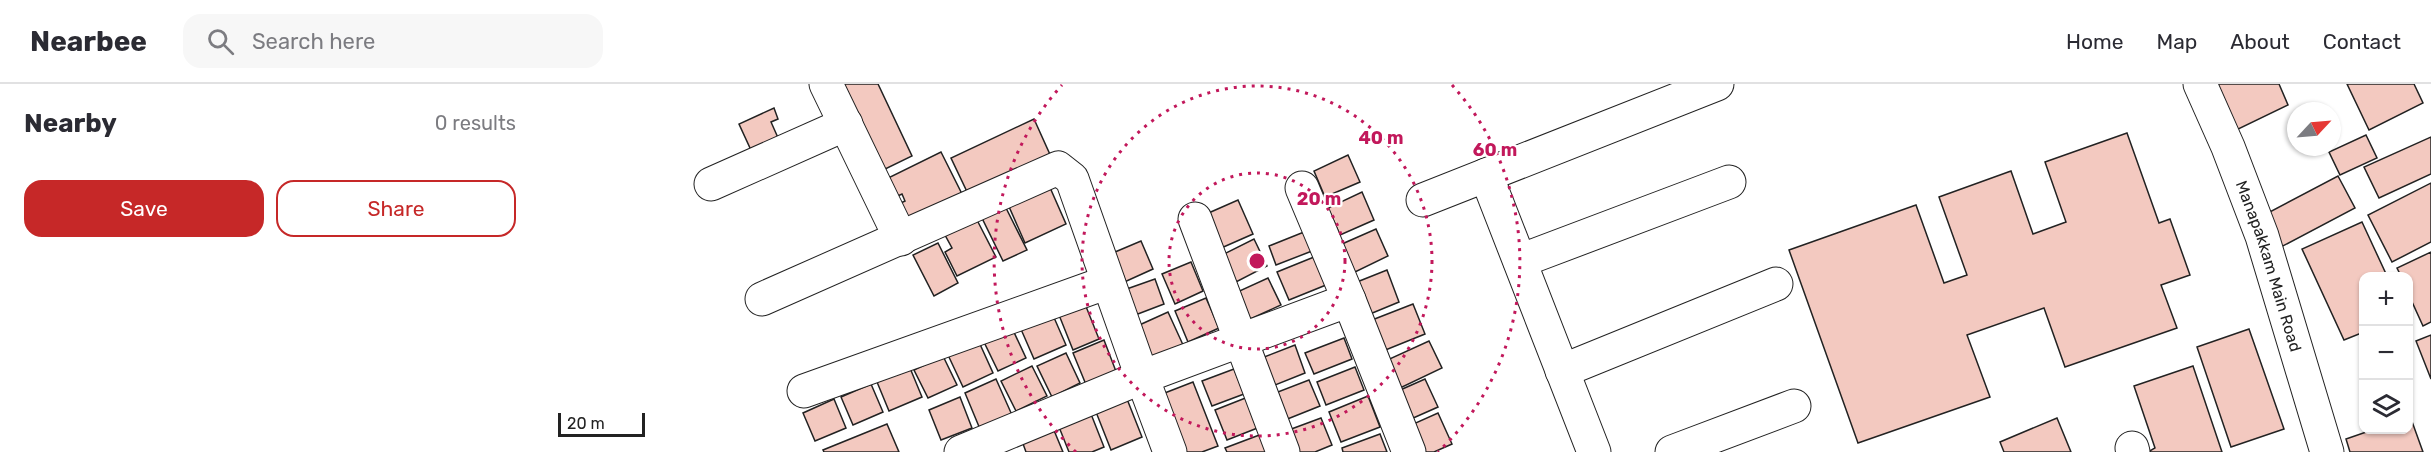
<!DOCTYPE html>
<meta charset="utf-8">
<style>
body{margin:0;font-family:Rubik,sans-serif;background:#f7f7f7;color:#2b2b33}
.controls{position:absolute;right:18px;bottom:18px;display:grid;overflow:hidden;border-radius:12px;box-shadow:0 2px 4px #0004}
.controls button{width:54px;height:54px;display:grid;place-items:center;padding:0;border:0;border-bottom:2px solid #e1e1e2;background:#fff;color:#2b2b33;font:30px sans-serif}
.compass{position:absolute;left:1747px;top:18px;width:54px;height:54px;border-radius:50%;background:#fff;box-shadow:0 2px 4px #0004;rotate:64deg}
.scale{position:absolute;left:18px;bottom:15px;width:87px;box-sizing:border-box;padding-left:6px;border:3px solid #222;border-top:0;font-size:16px;line-height:21px;white-space:nowrap;color:#222;-webkit-text-stroke:4px #fff;paint-order:stroke}
.list{margin:0;padding:0;list-style:none}
h2{display:flex;justify-content:space-between;align-items:center;height:78px;margin:0;padding:0 24px;font-size:26px}
h2 small{font-size:20px;font-weight:400;color:#7c7c81}
.actions{display:flex;gap:12px;padding:18px 24px}
.actions a{flex:1;padding:14px 0;border:2px solid #c62828;border-radius:18px;text-align:center;font-size:21px;color:#c62828}
.actions .main{background:#c62828;color:#fff}
.icon{flex:none;width:33px;height:33px;fill:none;stroke:currentColor;stroke-width:2;stroke-linecap:round;stroke-linejoin:round}
.map{position:relative;flex:none;width:1891px;height:368px;overflow:hidden}
header{display:flex;align-items:center;gap:36px;box-sizing:border-box;height:84px;padding:0 30px;background:#fff;border-bottom:2px solid #e1e1e2}
header strong{font-size:28px}
nav{display:flex;gap:33px;margin-inline-start:auto;font-size:21px}
.search{width:420px;height:54px;background:#f7f7f7;display:flex;align-items:center;gap:15px;box-sizing:border-box;padding:0 21px;border-radius:18px;color:#7c7c81;font-size:22px}
main{display:flex}
aside{flex:1;background:#fff}
.map>svg:first-child{display:block}
.building{fill:#f3c9c0;stroke:#222;stroke-width:1.5}
.lines{fill:none;stroke-linecap:round;stroke-linejoin:round}
.minor-casing{stroke:#222;stroke-width:35}
.major-casing{stroke:#222;stroke-width:35}
.minor{stroke:#fff;stroke-width:33}
.major{stroke:#fff;stroke-width:33}
.ring{fill:none;stroke:#c2185b;stroke-width:3;stroke-dasharray:3 6}
.labels{text-anchor:middle;stroke-width:4.5;stroke-linejoin:round;paint-order:stroke}
.street-label{font-size:16px;fill:#222;stroke:#fff}
.centre{fill:#c2185b;stroke:#fff;stroke-width:3}
.ring-label{font-size:18px;text-anchor:middle;font-weight:bold;fill:#c2185b;stroke:#fff;stroke-width:4.5;stroke-linejoin:round;paint-order:stroke}
</style>
<header>
<strong>Nearbee</strong>
<div class="search"><svg class="icon" aria-label="search" viewBox="0 0 24 24"><circle cx="10" cy="10" r="6"/><path d="M15 15l6 6"/></svg>Search here</div>
<nav><a>Home</a><a>Map</a><a>About</a><a>Contact</a></nav>
</header>
<main>
<aside>
<h2>Nearby<small>0 results</small></h2>
<ul class="list">
</ul>
<div class="actions"><a class="main">Save</a><a>Share</a></div>
</aside>
<div class="map">
<svg width="1891" height="368" viewBox="0 0 1891 368">
<rect width="100%" height="100%" fill="#fff"/>
<g class="building">
<polygon points="294,0 338,0 372,72 337,89"/>
<polygon points="1675,0 1739,0 1748,21 1688,50"/>
<polygon points="1807,0 1874,0 1883,19 1829,46"/>
<polygon points="234,24 238,35 231,38 239,56 216,77 199,40"/>
<polygon points="494,35 512,75 430,114 411,74"/>
<polygon points="1587,49 1619,139 1630,135 1650,191 1621,201 1637,244 1525,283 1504,224 1427,251 1450,313 1318,359 1249,166 1376,121 1404,199 1427,191 1399,113 1471,87 1493,150 1526,138 1505,78"/>
<polygon points="1826,51 1837,74 1800,91 1789,68"/>
<polygon points="1891,53 1891,90 1839,114 1824,83"/>
<polygon points="401,68 424,114 364,143 354,122 365,117 362,110 351,115 342,97"/>
<polygon points="808,71 820,98 785,113 774,87"/>
<polygon points="1798,92 1815,124 1739,164 1722,132"/>
<polygon points="508,99 526,140 485,159 467,118"/>
<polygon points="1891,99 1891,158 1852,178 1828,131"/>
<polygon points="822,108 834,136 800,151 788,124"/>
<polygon points="698,116 713,150 679,165 664,131"/>
<polygon points="463,118 487,166 463,177 440,130"/>
<polygon points="437,136 456,173 417,192 405,168 412,164 405,151"/>
<polygon points="1822,138 1847,192 1824,192 1824,248 1804,256 1762,165"/>
<polygon points="836,145 848,172 815,188 802,160"/>
<polygon points="764,148 772,167 736,181 729,162"/>
<polygon points="714,155 727,182 694,199 680,172"/>
<polygon points="601,157 613,185 580,200 568,171"/>
<polygon points="398,159 418,199 394,212 373,171"/>
<polygon points="1891,168 1891,238 1883,242 1868,209 1868,192 1861,192 1857,184"/>
<polygon points="774,173 786,201 749,216 737,188"/>
<polygon points="651,178 663,207 635,220 622,190"/>
<polygon points="847,186 859,218 830,230 817,198"/>
<polygon points="728,194 741,221 708,236 695,209"/>
<polygon points="615,195 624,220 590,233 581,207"/>
<polygon points="666,214 679,244 648,258 635,227"/>
<polygon points="545,220 559,255 533,266 519,231"/>
<polygon points="873,220 885,250 843,267 832,236"/>
<polygon points="628,228 644,263 610,278 595,243"/>
<polygon points="512,229 526,261 494,275 480,243"/>
<polygon points="472,244 486,274 458,287 444,258"/>
<polygon points="1709,245 1744,345 1691,363 1657,263"/>
<polygon points="1891,251 1891,295 1876,257"/>
<polygon points="804,254 812,275 774,290 765,269"/>
<polygon points="564,256 577,290 547,303 533,269"/>
<polygon points="889,257 902,284 858,305 845,277"/>
<polygon points="439,258 453,289 423,303 408,271"/>
<polygon points="755,261 765,289 730,303 719,275"/>
<polygon points="526,269 540,299 512,313 497,282"/>
<polygon points="403,272 417,301 388,314 374,286"/>
<polygon points="492,282 507,312 476,327 461,297"/>
<polygon points="1653,282 1682,368 1608,368 1615,364 1594,302"/>
<polygon points="815,283 824,306 786,321 777,298"/>
<polygon points="370,284 382,313 349,327 337,298"/>
<polygon points="694,285 704,310 672,322 662,297"/>
<polygon points="456,295 472,331 440,345 425,309"/>
<polygon points="885,295 898,323 871,335 858,307"/>
<polygon points="769,296 780,322 740,338 730,311"/>
<polygon points="653,298 678,362 662,368 639,368 617,312"/>
<polygon points="331,300 343,328 313,341 301,313"/>
<polygon points="828,312 840,343 801,358 789,328"/>
<polygon points="420,313 432,344 401,356 389,326"/>
<polygon points="708,313 720,343 687,356 675,326"/>
<polygon points="294,315 306,344 275,357 263,329"/>
<polygon points="587,315 602,353 571,366 556,328"/>
<polygon points="898,329 912,360 894,368 884,368 871,341"/>
<polygon points="551,330 564,363 552,368 529,368 519,343"/>
<polygon points="1870,332 1883,368 1810,368 1806,355 1832,346 1868,346"/>
<polygon points="781,334 792,361 775,368 754,368 746,347"/>
<polygon points="1517,334 1531,368 1464,368 1460,358"/>
<polygon points="347,340 359,368 284,368 283,366"/>
<polygon points="513,344 523,368 486,368 482,357"/>
<polygon points="722,350 729,368 687,368 685,364"/>
<polygon points="840,350 847,368 803,368 802,364"/>
</g>
<g class="lines">
<g class="minor-casing">
<g id="minor">
<polyline points="286,0 361,155"/>
<polyline points="946,91 1054,368"/>
<polyline points="171,100 306,40"/>
<polyline points="762,104 809,216"/>
<polyline points="883,116 1177,0"/>
<polyline points="655,135 743,368"/>
<polyline points="980,177 1189,98"/>
<polyline points="222,215 518,84 532,95 602,293 421,368"/>
<polyline points="1022,287 1236,200"/>
<polyline points="264,307 568,198"/>
<polyline points="1592,364 1593,368"/>
<polyline points="630,368 602,293 809,216 869,368"/>
<polyline points="1132,368 1254,322"/>
</g>
</g>
<g class="major-casing">
<g id="major">
<path id="s1" d="M1660,0L1688,63L1722,152L1787,368"/>
</g>
</g>
<use href="#minor" class="minor"/>
<use href="#major" class="major"/>
</g>
<g class="ring">
<circle cx="717" cy="177" r="88"/>
<circle cx="717" cy="177" r="175"/>
<path d="M536 368A263 263 0 0 1 522 1M912 1A263 263 0 0 1 898 368"/>
</g>
<g class="labels">
<g class="street-label">
<text dy="6" stroke="none"><textPath href="#s1" startOffset="195">Manapakkam Main Road</textPath></text>
</g>
</g>
<circle cx="717" cy="177" r="9" class="centre"/>
<g class="ring-label">
<text x="841" y="60">40 m</text>
<text x="955" y="72">60 m</text>
<text x="779" y="121">20 m</text>
</g>
</svg>
<div class="controls">
<button>+</button>
<button>−</button>
<button><svg class="icon" aria-label="layers" viewBox="0 0 24 24"><path d="M12 4l9 5-9 5-9-5zM3 14l9 5 9-5"/></svg></button>
</div>
<svg class="compass" viewBox="-18 -18 36 36"><path d="M0-13l5 13h-10z" fill="#e53935"/><path d="M0 13l5-13h-10z" fill="#7c7c81"/></svg>
<div class="scale">20 m</div>
</div>
</main>
